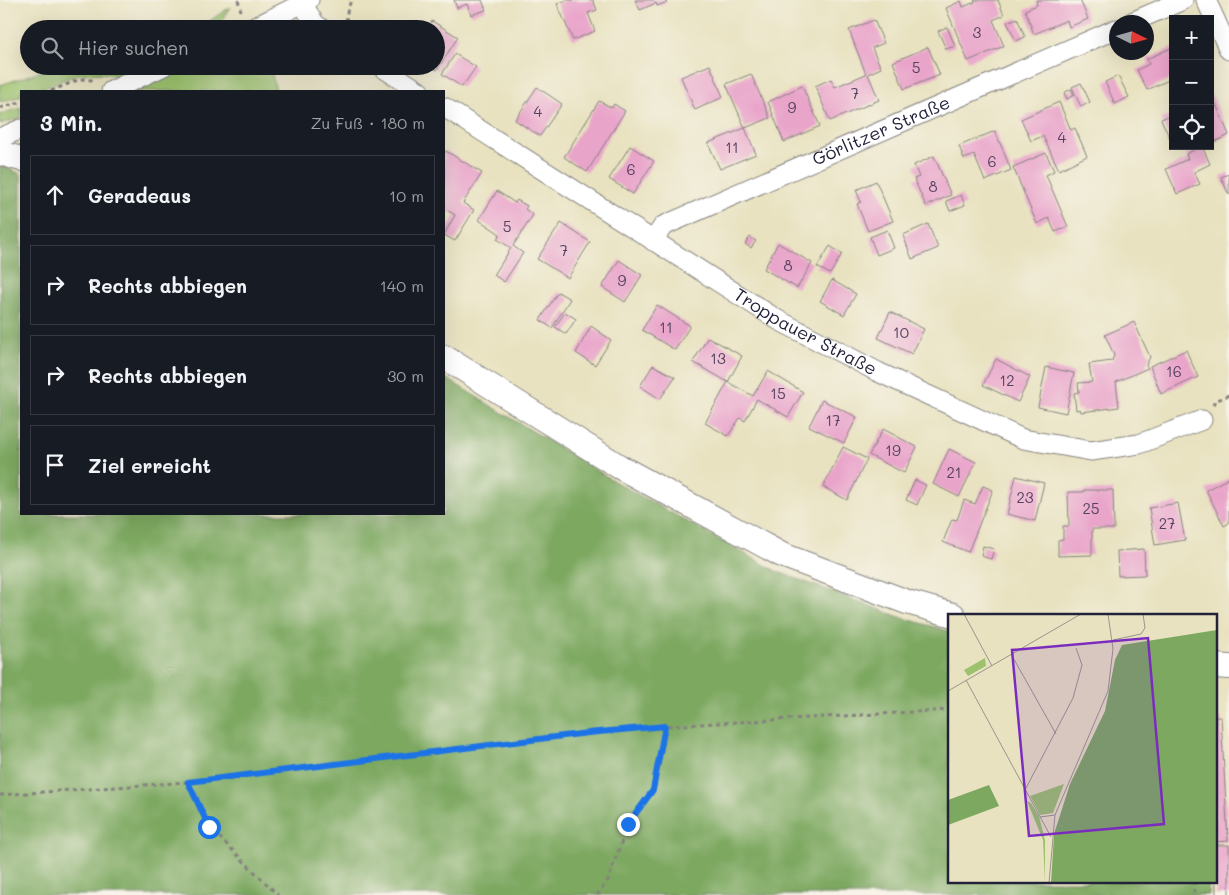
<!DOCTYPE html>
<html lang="de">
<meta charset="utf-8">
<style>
body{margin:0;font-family:Mali,sans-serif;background:#242831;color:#f1f3f6}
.controls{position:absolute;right:15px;top:15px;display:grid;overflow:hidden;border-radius:0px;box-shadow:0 5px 20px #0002}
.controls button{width:45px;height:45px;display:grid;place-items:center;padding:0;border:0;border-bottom:1px solid #363941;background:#171b24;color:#f1f3f6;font:25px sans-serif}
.compass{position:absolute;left:1109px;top:15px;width:45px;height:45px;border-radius:50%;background:#171b24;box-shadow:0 5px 20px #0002;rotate:95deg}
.stop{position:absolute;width:15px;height:15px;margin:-11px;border:4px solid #1a73e8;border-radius:50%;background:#fff}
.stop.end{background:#1a73e8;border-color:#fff;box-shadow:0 1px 5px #0008}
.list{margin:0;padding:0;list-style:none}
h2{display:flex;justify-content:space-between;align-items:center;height:65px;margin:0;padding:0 20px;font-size:21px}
h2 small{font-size:16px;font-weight:400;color:#9ea1a6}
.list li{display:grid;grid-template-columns:32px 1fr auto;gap:15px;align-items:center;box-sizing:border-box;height:80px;margin:0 10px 10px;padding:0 10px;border:1px solid #363941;border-radius:0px}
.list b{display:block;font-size:19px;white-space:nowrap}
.list em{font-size:16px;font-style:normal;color:#9ea1a6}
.icon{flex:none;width:28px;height:28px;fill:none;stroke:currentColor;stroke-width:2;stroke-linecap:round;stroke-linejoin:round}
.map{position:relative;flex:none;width:1229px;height:895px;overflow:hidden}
.search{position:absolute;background:#171b24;box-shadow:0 5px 20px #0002;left:20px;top:20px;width:425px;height:55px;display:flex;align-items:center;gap:12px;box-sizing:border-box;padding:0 18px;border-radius:28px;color:#9ea1a6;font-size:19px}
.panel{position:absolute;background:#171b24;box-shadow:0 5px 20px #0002;left:20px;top:90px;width:425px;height:425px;border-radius:0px}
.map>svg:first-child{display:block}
.green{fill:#9cc26d;stroke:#5f7254}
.forest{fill:#7da860;stroke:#50654e}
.building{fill:#e9a4ca}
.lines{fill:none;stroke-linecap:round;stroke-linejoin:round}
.minor-casing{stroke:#85827e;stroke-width:21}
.tertiary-casing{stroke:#85827e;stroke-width:26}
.path{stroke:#85827e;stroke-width:3;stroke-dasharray:4 4;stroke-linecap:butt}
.minor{stroke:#fff;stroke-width:19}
.tertiary{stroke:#fff;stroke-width:24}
.route{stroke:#1a73e8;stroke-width:6}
.labels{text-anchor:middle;stroke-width:4;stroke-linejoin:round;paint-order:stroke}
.number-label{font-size:15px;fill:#54425f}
.street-label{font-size:18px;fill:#22223b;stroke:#f7f3e8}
.inset-road{fill:none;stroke:#99958b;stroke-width:1}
.view{fill:#7b2cbf;fill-opacity:0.15;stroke:#7b2cbf;stroke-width:2.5}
.inset-edge{fill:none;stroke:#22223b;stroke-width:2.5}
</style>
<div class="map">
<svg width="1229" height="895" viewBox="0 0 1229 895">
<rect width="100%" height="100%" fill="#f7f3e8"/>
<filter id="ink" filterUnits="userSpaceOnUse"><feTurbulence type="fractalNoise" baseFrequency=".02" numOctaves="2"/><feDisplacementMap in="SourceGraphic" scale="10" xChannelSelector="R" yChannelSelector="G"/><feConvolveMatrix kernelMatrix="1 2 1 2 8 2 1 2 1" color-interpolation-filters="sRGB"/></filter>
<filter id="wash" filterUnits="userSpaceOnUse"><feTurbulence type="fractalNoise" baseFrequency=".0096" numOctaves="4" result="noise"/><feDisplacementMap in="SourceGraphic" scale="20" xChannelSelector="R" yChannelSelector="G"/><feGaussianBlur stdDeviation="1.12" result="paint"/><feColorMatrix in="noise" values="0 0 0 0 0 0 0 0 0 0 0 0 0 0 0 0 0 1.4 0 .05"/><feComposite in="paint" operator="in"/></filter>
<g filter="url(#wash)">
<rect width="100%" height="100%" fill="#e8e2c0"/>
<g class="green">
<polygon points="230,7 216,29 198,29"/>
<polygon points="58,66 146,66 124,77 103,73 78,74 36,91 21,91 21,96 0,102 0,85"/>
<polygon points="180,66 270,66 276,91 131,91 131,89"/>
<polygon points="21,108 21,118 0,124 0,114"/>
</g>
<polygon class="forest" points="0,165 21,174 21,514 444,514 444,377 614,481 776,571 900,617 949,631 949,881 1208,881 1209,895 0,895"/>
<g id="blocks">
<g class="building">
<polygon points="454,0 482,0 486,10 471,15 467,4 457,8"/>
<polygon points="567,0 593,0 597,10 588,13 595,31 573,40 557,4"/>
<polygon points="635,0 666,0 667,2 657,6 656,3 640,10"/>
<polygon points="974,0 998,0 1004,15 993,20 1004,46 968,61 946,8 961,1 963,7 975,2"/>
<polygon points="1038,0 1080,0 1088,19 1069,27 1067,20 1034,34 1025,10 1037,5 1036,1"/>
<polygon points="1017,18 1025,37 1016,41 1007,22"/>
<polygon points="874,20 884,43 872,48 881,68 868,74 879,100 830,121 815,86 831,79 835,87 866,74 849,30"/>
<polygon points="432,21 458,37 437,70 431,66 436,66 436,29 427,29"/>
<polygon points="947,27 955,46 946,49 938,31"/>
<polygon points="928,47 940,75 904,89 893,62"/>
<polygon points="1173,47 1173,78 1147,90 1137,70 1149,64 1147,59"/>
<polygon points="455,54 476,67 462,87 442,74"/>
<polygon points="710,65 723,97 695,110 681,77"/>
<polygon points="751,74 770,118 745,128 726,84"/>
<polygon points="1118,76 1129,97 1115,104 1105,82"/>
<polygon points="1081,83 1090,102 1081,107 1072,87"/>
<polygon points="802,86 820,126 784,142 768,102"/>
<polygon points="537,87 562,104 540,136 515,120"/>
<polygon points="1071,89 1074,95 1067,99 1064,93"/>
<polygon points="1212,95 1229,135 1210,144 1210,96"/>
<polygon points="599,101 612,108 614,104 625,111 587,172 564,157"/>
<polygon points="1059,102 1071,130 1075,128 1087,156 1059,170 1043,136 1031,141 1021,119"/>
<polygon points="1173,114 1173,145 1161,119"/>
<polygon points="745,128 756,154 720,169 708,143"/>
<polygon points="995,131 1011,170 985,181 974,155 964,159 959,146"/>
<polygon points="630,146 654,161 633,194 609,179"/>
<polygon points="1202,146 1210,164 1194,172 1200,184 1177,194 1166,169 1188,159 1186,154"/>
<polygon points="446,151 482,173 463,203 474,210 455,241 444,235 455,215 444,208 444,154"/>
<polygon points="1046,153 1054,171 1046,175 1068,227 1055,232 1049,218 1037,224 1013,167"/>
<polygon points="934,156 951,195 926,206 914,179 919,177 914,165"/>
<polygon points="1229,174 1229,195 1221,177"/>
<polygon points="876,181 893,221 868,231 857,204 861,202 856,190"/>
<polygon points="497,191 515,203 517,200 527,206 525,209 533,215 513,246 523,253 504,282 494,275 511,248 497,239 500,234 479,220"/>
<polygon points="961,195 965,205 950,211 946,201"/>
<polygon points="561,223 590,242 568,278 537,259"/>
<polygon points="928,224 938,248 912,259 903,235"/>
<polygon points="887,230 894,248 877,255 870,237"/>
<polygon points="750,237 756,241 751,248 745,244"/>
<polygon points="778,243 812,263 797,288 764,269"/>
<polygon points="830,246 842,254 830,274 817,267"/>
<polygon points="619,260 642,275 625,302 602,287"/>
<polygon points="832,280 856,294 844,315 820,301"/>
<polygon points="558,292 570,299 552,328 540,320"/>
<polygon points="657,305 690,326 675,350 642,330"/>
<polygon points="565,312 576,319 566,334 555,327"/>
<polygon points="890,312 924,329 912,354 878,338"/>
<polygon points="1134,322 1150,357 1146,365 1148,368 1116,382 1119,407 1081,412 1080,409 1076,410 1074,393 1079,392 1078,383 1092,382 1089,364 1112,361 1114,355 1105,335"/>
<polygon points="591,326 611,340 595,365 576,353"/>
<polygon points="708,337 742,356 728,382 693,362"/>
<polygon points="1186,350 1198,377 1161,394 1150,366"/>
<polygon points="996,359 1030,377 1018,402 983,385"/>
<polygon points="653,365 675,377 660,399 640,386"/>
<polygon points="1046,367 1074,373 1066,413 1038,407"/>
<polygon points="768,371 803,392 788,417 757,399 745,421 740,418 728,436 705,423 728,382 753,396"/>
<polygon points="822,400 857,417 844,443 809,426"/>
<polygon points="883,429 917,447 904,473 869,455"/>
<polygon points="843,447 867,459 847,500 823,487"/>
<polygon points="949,449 976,462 959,497 933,484"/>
<polygon points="1016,476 1044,483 1035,521 1007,514"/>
<polygon points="1229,478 1229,523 1224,526 1206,490"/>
<polygon points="915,480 926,485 917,505 906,500"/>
<polygon points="983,486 993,490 968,552 943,542 952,519 957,520 964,500 975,504"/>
<polygon points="1084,490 1113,490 1114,529 1092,529 1092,555 1058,556 1058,540 1063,539 1063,526 1069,526 1068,492 1084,492"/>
<polygon points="1178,503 1185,540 1155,545 1149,508"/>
<polygon points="983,546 994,549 991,559 981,556"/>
<polygon points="1144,549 1145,575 1118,576 1117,551"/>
<polygon points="1215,717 1221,717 1228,841 1215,842"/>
<polygon points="1215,845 1229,845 1229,895 1216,895"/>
</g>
</g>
</g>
<g filter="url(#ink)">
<use href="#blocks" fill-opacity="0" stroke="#85827e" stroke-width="1"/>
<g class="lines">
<g class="minor-casing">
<g id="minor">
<polyline points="1206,0 1229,50"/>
<polyline points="302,3 315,24 322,29"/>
<polyline points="1132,22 1183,0"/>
<polyline points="251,29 309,0"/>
<polyline points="380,66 419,91"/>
<polyline points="111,91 164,66"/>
<path id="s1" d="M444,107L778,320L878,372L1023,439L1091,451L1139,444L1202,420"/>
<polyline points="0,138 21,129"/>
<path id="s2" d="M653,241L663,226L1116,29"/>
</g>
</g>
<g class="tertiary-casing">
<g id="tertiary">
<polyline points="0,153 21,159"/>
<polyline points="444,357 620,467 782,555 907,602 953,615"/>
<polyline points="1215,666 1229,667"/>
</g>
</g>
<g class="path">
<polyline points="238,0 241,11"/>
<path d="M349,29C344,15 347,13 351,0"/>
<polyline points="51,91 80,79 93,80"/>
<polyline points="0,108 21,102"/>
<polyline points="1213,405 1215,401 1229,395"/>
<polyline points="188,782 209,827 278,895"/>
<polyline points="0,795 188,782 588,733 665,726 949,710"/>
<polyline points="1194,881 1194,895"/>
<polyline points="597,895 608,880 628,824 653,790 665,726"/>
</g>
<use href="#minor" class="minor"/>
<use href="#tertiary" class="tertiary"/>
</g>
</g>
<g class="lines" filter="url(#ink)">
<polyline class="route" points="209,827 188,782 588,733 665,726 653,790 628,824"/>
</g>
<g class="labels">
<g class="number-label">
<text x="977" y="38">3</text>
<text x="916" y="73">5</text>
<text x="855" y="99">7</text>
<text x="792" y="113">9</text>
<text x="538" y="117">4</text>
<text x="1062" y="143">4</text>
<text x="732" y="153">11</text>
<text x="992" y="167">6</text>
<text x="631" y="175">6</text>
<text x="933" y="192">8</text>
<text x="507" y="232">5</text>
<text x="564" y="256">7</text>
<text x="788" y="271">8</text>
<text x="622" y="286">9</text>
<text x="666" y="333">11</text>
<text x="901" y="338">10</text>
<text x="718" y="364">13</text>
<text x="1174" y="377">16</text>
<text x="1007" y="386">12</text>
<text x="778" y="399">15</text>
<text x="833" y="426">17</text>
<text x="893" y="456">19</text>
<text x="954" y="478">21</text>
<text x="1025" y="503">23</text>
<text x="1091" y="514">25</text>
<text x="1167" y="529">27</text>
</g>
<g class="street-label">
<text dy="6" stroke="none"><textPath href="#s2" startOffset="256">Görlitzer Straße</textPath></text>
<text dy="6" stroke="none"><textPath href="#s1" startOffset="426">Troppauer Straße</textPath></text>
</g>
</g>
<g transform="translate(948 614)">
<rect width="269" height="269" fill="#e8e2c0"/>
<path d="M37,44L38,52L20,62L16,56ZM116,170L105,199L92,201L82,182ZM79,187L83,189L91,202L97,226V269L95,226Z" fill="#9cc26d"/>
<path d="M269,16V269H103L106,220L122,170L157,97L167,46L174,31ZM41,171L51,192L0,211V186Z" fill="#7da860"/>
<path class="inset-road" d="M16,0L44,52M165,26L193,20L197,14L195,0M63,40L108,120M18,66L103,223M0,77L133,0M77,176L125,84L134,51L128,34M92,203L107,201M101,269L107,201L160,77L165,35L160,0"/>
<path class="view" d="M200,24L216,210L81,222L64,36Z"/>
<rect width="269" height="269" class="inset-edge"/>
</g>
</svg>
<div class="controls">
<button>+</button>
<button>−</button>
<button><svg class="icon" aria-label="locate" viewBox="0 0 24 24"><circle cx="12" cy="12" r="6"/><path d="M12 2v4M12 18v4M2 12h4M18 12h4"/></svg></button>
</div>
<svg class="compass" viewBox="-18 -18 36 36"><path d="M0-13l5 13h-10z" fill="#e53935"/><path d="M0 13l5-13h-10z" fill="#9ea1a6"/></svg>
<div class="stop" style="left:209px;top:827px"></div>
<div class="stop end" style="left:628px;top:824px"></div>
<div class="search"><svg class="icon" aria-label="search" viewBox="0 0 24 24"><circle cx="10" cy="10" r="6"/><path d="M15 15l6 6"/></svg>Hier suchen</div>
<section class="panel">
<h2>3 Min.<small>Zu Fuß · 180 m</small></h2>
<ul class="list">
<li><svg class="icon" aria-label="ahead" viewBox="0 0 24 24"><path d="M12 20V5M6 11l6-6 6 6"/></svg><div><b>Geradeaus</b></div><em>10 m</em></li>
<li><svg class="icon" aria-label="right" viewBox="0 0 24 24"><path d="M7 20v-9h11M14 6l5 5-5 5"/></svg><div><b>Rechts abbiegen</b></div><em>140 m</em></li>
<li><svg class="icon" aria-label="right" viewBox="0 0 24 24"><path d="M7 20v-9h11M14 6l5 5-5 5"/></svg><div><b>Rechts abbiegen</b></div><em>30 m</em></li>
<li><svg class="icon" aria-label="arrive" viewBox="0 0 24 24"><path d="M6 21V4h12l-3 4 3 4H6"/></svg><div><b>Ziel erreicht</b></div></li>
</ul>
</section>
</div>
